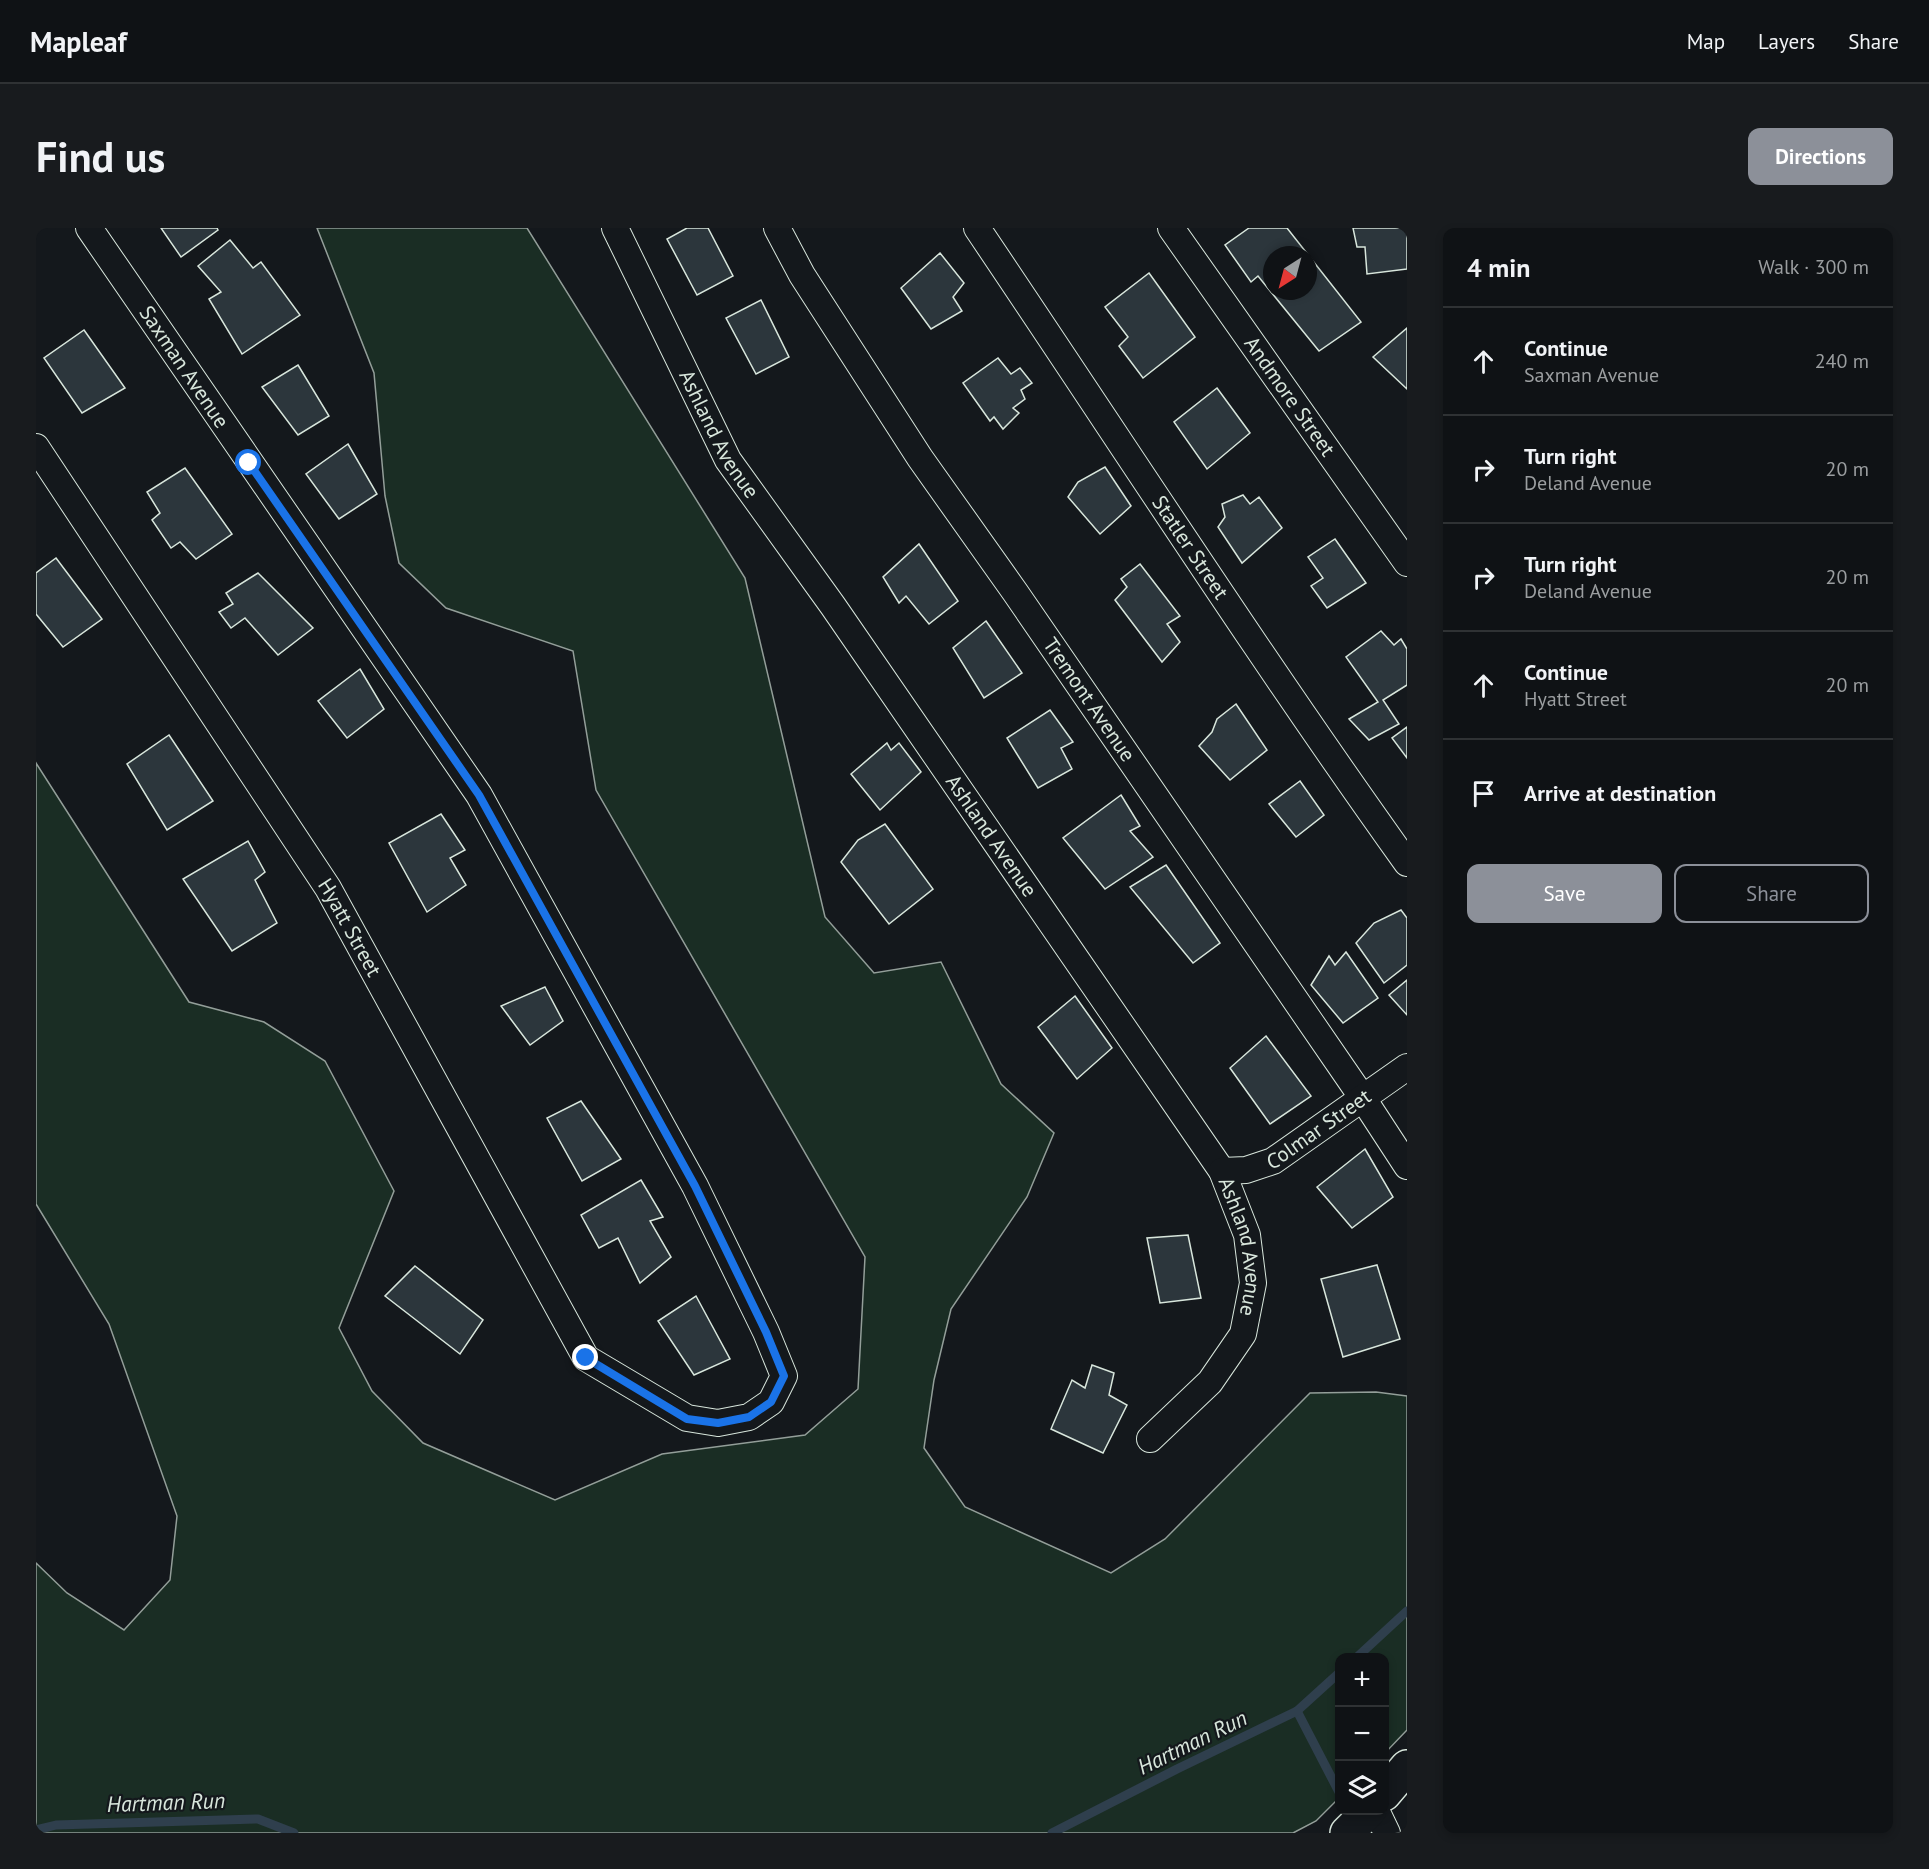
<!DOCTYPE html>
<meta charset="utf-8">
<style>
body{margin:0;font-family:"PT Sans",sans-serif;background:#181b1e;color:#f1f3f6}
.controls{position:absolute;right:18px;bottom:18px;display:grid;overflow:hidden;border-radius:12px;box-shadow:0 3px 9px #0003}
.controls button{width:54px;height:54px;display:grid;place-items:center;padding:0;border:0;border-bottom:2px solid #2f3234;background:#0f1215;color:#f1f3f6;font:30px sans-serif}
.compass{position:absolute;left:1227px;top:18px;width:54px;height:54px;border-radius:50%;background:#0f1215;box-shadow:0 3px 9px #0003;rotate:216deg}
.stop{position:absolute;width:18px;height:18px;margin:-14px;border:4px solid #1a73e8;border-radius:50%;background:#fff}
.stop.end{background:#1a73e8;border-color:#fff;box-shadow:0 2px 6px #0008}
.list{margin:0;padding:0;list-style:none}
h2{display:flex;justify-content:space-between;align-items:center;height:78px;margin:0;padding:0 24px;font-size:26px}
h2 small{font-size:20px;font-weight:400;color:#9b9ea0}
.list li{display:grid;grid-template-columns:39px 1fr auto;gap:18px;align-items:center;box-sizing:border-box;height:108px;padding:0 24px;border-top:2px solid #2f3234}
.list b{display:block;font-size:22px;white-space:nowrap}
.list p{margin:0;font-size:20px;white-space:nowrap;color:#9b9ea0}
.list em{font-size:20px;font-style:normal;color:#9b9ea0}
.actions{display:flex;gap:12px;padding:18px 24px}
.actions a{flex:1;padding:14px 0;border:2px solid #8c9099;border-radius:12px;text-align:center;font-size:21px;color:#8c9099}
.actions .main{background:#8c9099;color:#fff}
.icon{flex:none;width:33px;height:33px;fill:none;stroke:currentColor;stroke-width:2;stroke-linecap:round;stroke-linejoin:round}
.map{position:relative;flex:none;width:1371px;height:1605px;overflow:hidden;border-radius:12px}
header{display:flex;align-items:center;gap:36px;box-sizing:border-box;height:84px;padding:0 30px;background:#0f1215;border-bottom:2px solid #2f3234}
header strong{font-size:28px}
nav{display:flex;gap:33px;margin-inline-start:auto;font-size:21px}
.intro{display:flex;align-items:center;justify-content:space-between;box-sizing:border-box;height:144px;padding:0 36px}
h1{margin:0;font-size:42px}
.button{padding:15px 27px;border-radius:12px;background:#8c9099;color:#fff;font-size:21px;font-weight:700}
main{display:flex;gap:36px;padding:0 36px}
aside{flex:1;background:#0f1215;border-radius:12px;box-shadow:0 3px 9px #0003}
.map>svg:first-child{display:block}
.green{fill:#1a2d24;stroke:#939e99;stroke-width:1.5}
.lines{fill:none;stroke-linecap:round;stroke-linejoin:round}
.stream{stroke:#2f3f4d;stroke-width:9}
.building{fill:#2c363c;stroke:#d8e6dc;stroke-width:1.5;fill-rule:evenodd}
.minor-casing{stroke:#d8e6dc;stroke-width:28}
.secondary-casing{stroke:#d8e6dc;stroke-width:36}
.minor{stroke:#14181c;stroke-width:26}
.secondary{stroke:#14181c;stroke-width:33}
.route{stroke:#1a73e8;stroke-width:8}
.labels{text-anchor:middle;stroke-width:4.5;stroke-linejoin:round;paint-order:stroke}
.street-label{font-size:21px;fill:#d8e6dc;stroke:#14181c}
.water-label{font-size:22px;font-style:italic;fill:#d8e6dc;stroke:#14181c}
</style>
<header>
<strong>Mapleaf</strong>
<nav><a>Map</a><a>Layers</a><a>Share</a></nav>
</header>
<div class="intro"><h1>Find us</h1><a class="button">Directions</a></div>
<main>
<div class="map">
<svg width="1371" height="1605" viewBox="0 0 1371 1605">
<rect width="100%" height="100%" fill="#14181c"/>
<polygon class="green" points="281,0 491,0 709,350 789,689 838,745 905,734 965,856 1018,905 991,969 915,1081 898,1152 888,1220 929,1279 1075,1345 1129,1311 1274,1165 1340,1164 1371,1168 1371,1502 1349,1525 1348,1430 1304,1430 1303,1570 1280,1593 1257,1605 0,1605 0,1335 31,1365 88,1402 134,1352 141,1288 73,1096 0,976 0,535 153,774 228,794 289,833 358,963 303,1100 336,1163 387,1215 519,1272 626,1226 769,1207 822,1161 829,1029 560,562 537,423 410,380 363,335 349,268 338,145"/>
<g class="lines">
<g class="stream">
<polyline points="1320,1430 1371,1383"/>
<polyline points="1261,1483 1304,1566"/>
<polyline points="0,1602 20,1597 222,1591 258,1605"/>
<polyline points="1016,1605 1141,1541 1261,1483 1304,1444"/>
</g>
</g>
<g class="building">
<polygon points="125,0 181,0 182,2 145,29"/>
<polygon points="651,0 672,0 697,48 661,67 631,11"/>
<path d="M1213,0H1251L1325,94L1283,123L1222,48L1215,54L1189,17ZM1236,27H1272V63H1236Z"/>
<polygon points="1317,0 1371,0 1371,41 1331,46 1329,19 1321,19"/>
<polygon points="194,12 217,40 225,34 264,87 206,126 173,71 185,64 162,38"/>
<polygon points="904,25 928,55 917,69 926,83 895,101 865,60"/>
<polygon points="1113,45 1159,109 1107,150 1083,118 1092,109 1069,79"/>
<polygon points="725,72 753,129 720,146 690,90"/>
<polygon points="1371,100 1371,161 1337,129"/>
<polygon points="48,102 89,160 46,185 8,130"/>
<polygon points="962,130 975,146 984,140 996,155 985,162 989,171 977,180 983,185 967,201 958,189 954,193 927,155"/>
<polygon points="262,137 293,188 262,207 226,159"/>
<polygon points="1181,160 1214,205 1171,241 1138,194"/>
<polygon points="312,216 341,266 303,291 270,246"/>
<polygon points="1069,239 1095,278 1064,306 1032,269 1042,254"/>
<polygon points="149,240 196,306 160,331 144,314 135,320 116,292 124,285 111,264"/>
<polygon points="1207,267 1214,276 1223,269 1246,300 1206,335 1182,299 1189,289 1186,276"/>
<polygon points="1299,311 1330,355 1291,380 1275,358 1287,350 1272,329"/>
<polygon points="883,316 922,373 893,396 870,368 863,375 847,349"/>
<polygon points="20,330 66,391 27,419 0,386 0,345"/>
<polygon points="1104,336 1144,388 1131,396 1144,414 1126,434 1079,372 1091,359 1085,351"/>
<polygon points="222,345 277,400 242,427 209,390 195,400 183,384 197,376 190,365"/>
<polygon points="950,393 986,445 948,470 917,420"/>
<polygon points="1345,403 1358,417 1365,411 1371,421 1371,457 1347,472 1363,496 1333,512 1313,491 1342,474 1310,429"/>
<polygon points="324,441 348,481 311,510 282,473"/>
<polygon points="1200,476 1231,522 1194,552 1163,518 1176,504 1181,491"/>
<polygon points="1014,482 1037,514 1025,520 1036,541 1002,560 971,510"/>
<polygon points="1371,499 1371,530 1356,510"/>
<polygon points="133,507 177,573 131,602 91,536"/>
<polygon points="851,515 855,522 863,515 885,544 844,582 815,546"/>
<polygon points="1264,553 1288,587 1260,609 1233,576"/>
<polygon points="1085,567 1104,598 1094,603 1117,629 1069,661 1027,610"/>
<polygon points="405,586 429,622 414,630 430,657 391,684 353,615"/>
<polygon points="849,596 897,661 853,696 805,634 822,612"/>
<polygon points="212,613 229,644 219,652 241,695 196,723 147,651"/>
<polygon points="1130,637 1184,715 1157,735 1094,659"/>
<polygon points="1365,682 1371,690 1371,737 1348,755 1320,715 1338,695"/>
<polygon points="1310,724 1342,770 1307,795 1275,757 1293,728 1299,737"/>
<polygon points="1371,752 1371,787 1353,767"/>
<polygon points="509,759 527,793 494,817 465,778"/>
<polygon points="1039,768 1076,820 1041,851 1002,799"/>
<polygon points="1230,808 1275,868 1234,896 1194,840"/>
<polygon points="545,873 585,931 546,953 511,890"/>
<polygon points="1329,921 1357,969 1316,1000 1281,959"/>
<polygon points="605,952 627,989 614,993 635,1029 604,1055 582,1010 563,1020 545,987"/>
<polygon points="1152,1007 1165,1070 1124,1075 1111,1010"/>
<polygon points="1341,1037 1364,1111 1307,1129 1285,1051"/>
<polygon points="379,1038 447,1092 424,1126 349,1068"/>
<polygon points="660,1068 694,1131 658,1147 622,1093"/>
<polygon points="1056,1137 1078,1145 1073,1167 1091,1177 1067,1225 1015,1201 1036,1152 1049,1160"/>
</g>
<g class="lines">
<g class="minor-casing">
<g id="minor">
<path id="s1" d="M579,0L692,232L797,378L1186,943L1211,1007L1217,1055L1207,1106L1174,1154L1114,1211"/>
<path id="s2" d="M741,0L766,47L884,230L979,364L1326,869L1371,938"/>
<path id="s3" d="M941,0C1084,212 1222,427 1371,635"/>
<path id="s4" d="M1135,0L1371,335"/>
<path id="s5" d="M0,219L292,660L550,1130L651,1190L682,1195L713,1189L735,1174L748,1148L730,1104L659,958L443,567L53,0"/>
<path id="s6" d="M1186,943L1210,942L1237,933L1371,839"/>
<polyline points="1340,1582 1351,1605"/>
</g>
</g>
<g class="secondary-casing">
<g id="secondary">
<polyline points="1348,1566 1371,1539"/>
<polyline points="1311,1605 1334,1582"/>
</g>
</g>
<use href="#minor" class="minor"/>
<use href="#secondary" class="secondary"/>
</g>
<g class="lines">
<polyline class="route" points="213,235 443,567 659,958 730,1104 748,1148 735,1174 713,1189 682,1195 651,1191 550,1130"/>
</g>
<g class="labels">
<g class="street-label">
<text transform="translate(148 139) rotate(56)" y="7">Saxman Avenue</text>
<text dy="7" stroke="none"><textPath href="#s4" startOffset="206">Andmore Street</textPath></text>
<text dy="7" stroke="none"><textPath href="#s1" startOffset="231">Ashland Avenue</textPath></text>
<text dy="7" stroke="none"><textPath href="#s3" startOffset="384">Statler Street</textPath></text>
<text dy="7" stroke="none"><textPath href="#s2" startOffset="566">Tremont Avenue</textPath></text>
<text dy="7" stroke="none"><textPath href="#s1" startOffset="717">Ashland Avenue</textPath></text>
<text dy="7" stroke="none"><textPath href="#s5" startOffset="574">Hyatt Street</textPath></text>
<text dy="7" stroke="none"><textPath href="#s6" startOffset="108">Colmar Street</textPath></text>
<text dy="7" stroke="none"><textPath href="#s1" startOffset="1203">Ashland Avenue</textPath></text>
</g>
<g class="water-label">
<text transform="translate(1156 1514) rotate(-26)" y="8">Hartman Run</text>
<text transform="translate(130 1574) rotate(-2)" y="8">Hartman Run</text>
</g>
</g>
</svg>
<div class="controls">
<button>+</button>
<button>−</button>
<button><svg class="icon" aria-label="layers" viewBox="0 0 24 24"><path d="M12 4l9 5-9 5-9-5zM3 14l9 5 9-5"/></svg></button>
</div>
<svg class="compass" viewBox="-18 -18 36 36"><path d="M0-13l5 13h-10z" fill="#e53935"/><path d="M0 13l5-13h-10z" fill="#9b9ea0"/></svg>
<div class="stop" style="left:213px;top:235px"></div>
<div class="stop end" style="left:550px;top:1130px"></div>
</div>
<aside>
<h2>4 min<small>Walk · 300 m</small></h2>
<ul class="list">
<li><svg class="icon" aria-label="ahead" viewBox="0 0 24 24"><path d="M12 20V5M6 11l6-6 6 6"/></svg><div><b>Continue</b><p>Saxman Avenue</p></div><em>240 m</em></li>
<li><svg class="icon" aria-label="right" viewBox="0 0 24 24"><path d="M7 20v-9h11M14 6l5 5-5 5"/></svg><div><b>Turn right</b><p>Deland Avenue</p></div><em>20 m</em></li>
<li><svg class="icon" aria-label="right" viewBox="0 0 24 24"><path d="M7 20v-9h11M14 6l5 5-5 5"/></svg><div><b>Turn right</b><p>Deland Avenue</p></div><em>20 m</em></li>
<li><svg class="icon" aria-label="ahead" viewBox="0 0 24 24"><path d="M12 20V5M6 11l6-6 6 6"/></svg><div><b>Continue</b><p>Hyatt Street</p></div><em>20 m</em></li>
<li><svg class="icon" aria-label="arrive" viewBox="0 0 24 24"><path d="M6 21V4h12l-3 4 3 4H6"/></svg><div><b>Arrive at destination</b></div></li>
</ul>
<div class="actions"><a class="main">Save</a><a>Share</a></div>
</aside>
</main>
